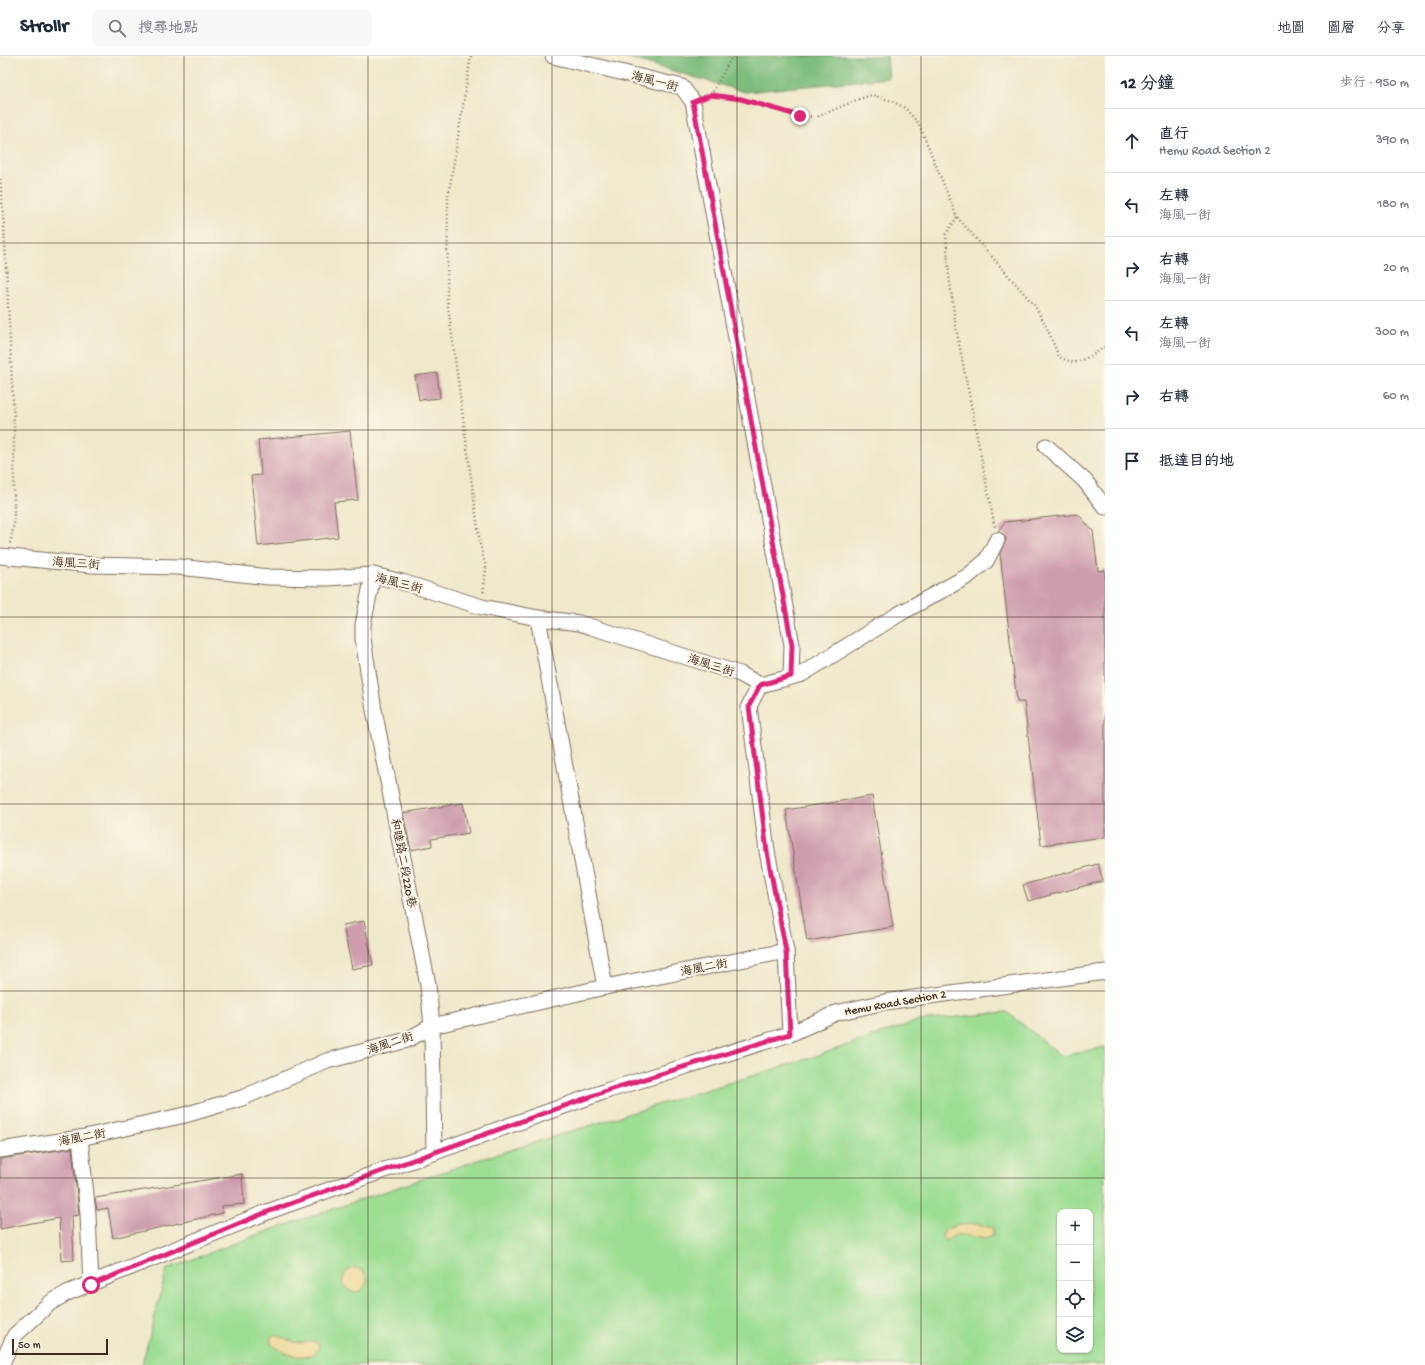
<!DOCTYPE html>
<html lang="zh-TW">
<meta charset="utf-8">
<style>
body{margin:0;font-family:"Gochi Hand","LXGW WenKai TC",sans-serif;background:#f6f6f7;color:#1f2937}
.controls{position:absolute;right:12px;bottom:12px;display:grid;overflow:hidden;border-radius:8px;box-shadow:0 1px 3px #0004}
.controls button{width:36px;height:36px;display:grid;place-items:center;padding:0;border:0;border-bottom:1px solid #e0e1e3;background:#fff;color:#1f2937;font:20px sans-serif}
.scale{position:absolute;left:12px;bottom:10px;width:96px;box-sizing:border-box;padding-left:4px;border:2px solid #3b2a1e;border-top:0;font-size:11px;line-height:14px;white-space:nowrap;color:#3b2a1e;-webkit-text-stroke:3px #fcf5e5;paint-order:stroke}
.stop{position:absolute;width:12px;height:12px;margin:-9px;border:3px solid #db2777;border-radius:50%;background:#fff}
.stop.end{background:#db2777;border-color:#fff;box-shadow:0 1px 4px #0008}
.list{margin:0;padding:0;list-style:none}
h2{display:flex;justify-content:space-between;align-items:center;height:52px;margin:0;padding:0 16px;font-size:17px}
h2 small{font-size:13px;font-weight:400;color:#747a83}
.list li{display:grid;grid-template-columns:26px 1fr auto;gap:12px;align-items:center;box-sizing:border-box;height:64px;padding:0 16px;border-top:1px solid #e0e1e3}
.list b{display:block;font-size:15px;white-space:nowrap}
.list p{margin:0;font-size:13px;white-space:nowrap;color:#747a83}
.list em{font-size:13px;font-style:normal;color:#747a83}
.icon{flex:none;width:22px;height:22px;fill:none;stroke:currentColor;stroke-width:2;stroke-linecap:round;stroke-linejoin:round}
.map{position:relative;flex:none;width:1105px;height:1309px;overflow:hidden}
header{display:flex;align-items:center;gap:24px;box-sizing:border-box;height:56px;padding:0 20px;background:#fff;border-bottom:1px solid #e0e1e3}
header strong{font-size:19px}
nav{display:flex;gap:22px;margin-inline-start:auto;font-size:14px}
.search{width:280px;height:36px;background:#f6f6f7;display:flex;align-items:center;gap:10px;box-sizing:border-box;padding:0 14px;border-radius:8px;color:#747a83;font-size:15px}
main{display:flex}
aside{flex:1;background:#fff}
.map>svg:first-child{display:block}
.green{fill:#9ede94;stroke:#6c8459;fill-rule:evenodd}
.forest{fill:#7ebd7e;stroke:#5c744e}
.sand{fill:#eeda9e;stroke:#94825e}
.building{fill:#ce9dad}
.lines{fill:none;stroke-linecap:round;stroke-linejoin:round}
.minor-casing{stroke:#7a6c5b;stroke-width:17}
.path{stroke:#7a6c5b;stroke-width:2.5;stroke-dasharray:1 3;stroke-linecap:butt}
.minor{stroke:#fff;stroke-width:15}
.route{stroke:#db2777;stroke-width:5}
.grid{fill:none;stroke:#3b2a1e;stroke-width:1;stroke-opacity:0.55}
.labels{text-anchor:middle;stroke-width:4;stroke-linejoin:round;paint-order:stroke}
.street-label{font-size:12px;fill:#3b2a1e;stroke:#fcf5e5}
</style>
<header>
<strong>Strollr</strong>
<div class="search"><svg class="icon" aria-label="search" viewBox="0 0 24 24"><circle cx="10" cy="10" r="6"/><path d="M15 15l6 6"/></svg>搜尋地點</div>
<nav><a>地圖</a><a>圖層</a><a>分享</a></nav>
</header>
<main>
<div class="map">
<svg width="1105" height="1309" viewBox="0 0 1105 1309">
<rect width="100%" height="100%" fill="#fcf5e5"/>
<filter id="ink" filterUnits="userSpaceOnUse"><feTurbulence type="fractalNoise" baseFrequency=".025" numOctaves="2"/><feDisplacementMap in="SourceGraphic" scale="8" xChannelSelector="R" yChannelSelector="G"/><feConvolveMatrix kernelMatrix="1 2 1 2 8 2 1 2 1" color-interpolation-filters="sRGB"/></filter>
<filter id="wash" filterUnits="userSpaceOnUse"><feTurbulence type="fractalNoise" baseFrequency=".012" numOctaves="4" result="noise"/><feDisplacementMap in="SourceGraphic" scale="16" xChannelSelector="R" yChannelSelector="G"/><feGaussianBlur stdDeviation="0.9" result="paint"/><feColorMatrix in="noise" values="0 0 0 0 0 0 0 0 0 0 0 0 0 0 0 0 0 1.4 0 .05"/><feComposite in="paint" operator="in"/></filter>
<g filter="url(#wash)">
<rect width="100%" height="100%" fill="#efe8cb"/>
<path class="green" d="M1007,956L1062,1000L1105,991V1309H142L167,1213L265,1176L481,1103L810,1002L918,965ZM1060,1156H1090V1294H1060Z"/>
<polygon class="forest" points="622,0 887,0 889,22 745,36"/>
<g class="sand">
<polygon points="977,1168 993,1172 993,1180 985,1183 958,1178 945,1185 942,1180 945,1174 957,1169"/>
<circle cx="355" cy="1224" r="12"/>
<path d="M276,1278C284,1282 293,1287 302,1287C309,1287 311,1284 318,1287L319,1292L313,1299C296,1303 285,1298 271,1288V1281Z"/>
</g>
<g id="blocks">
<g class="building">
<polygon points="437,317 440,342 419,344 415,320"/>
<polygon points="350,375 358,444 334,446 338,481 258,490 251,420 261,419 258,384"/>
<polygon points="1078,458 1093,475 1098,515 1105,514 1105,781 1041,789 1024,646 1017,646 1000,497 1006,483 1004,479 998,475 1005,466"/>
<polygon points="872,740 893,871 807,885 786,754"/>
<polygon points="463,747 469,777 431,783 432,790 411,794 403,757"/>
<polygon points="1098,808 1103,825 1028,845 1023,829"/>
<polygon points="364,865 373,909 352,913 343,869"/>
<polygon points="72,1092 79,1159 72,1160 74,1204 61,1205 59,1162 0,1173 0,1103"/>
<polygon points="242,1118 244,1148 222,1150 223,1157 113,1182 108,1152 97,1154 95,1142"/>
</g>
</g>
</g>
<g filter="url(#ink)">
<use href="#blocks" fill-opacity="0" stroke="#7a6c5b" stroke-width="1"/>
<g class="lines">
<g class="minor-casing">
<g id="minor">
<polyline points="553,0 682,31 693,46 792,589 791,621 760,629 749,650 767,795 786,895 790,978"/>
<polyline points="1046,390 1085,425 1105,451"/>
<polyline points="0,500 92,509 179,511 269,521 327,522 373,519 402,526 482,551 538,562 579,567 740,618 760,629"/>
<polyline points="373,519 363,569 363,583 374,654 428,929 432,970 434,1097"/>
<polyline points="538,562 605,931"/>
<polyline points="791,621 802,618 899,558 968,520 986,505 997,484"/>
<polyline points="80,1082 88,1158 91,1229"/>
<polyline points="0,1094 80,1082 185,1059 242,1042 327,1005 407,984 432,970 605,931 786,895"/>
<polyline points="1,1309 15,1279 50,1247 67,1237 267,1156 609,1034 790,978 836,957 885,946 1105,916"/>
</g>
</g>
<g class="path">
<polyline points="471,0 448,142 447,243 480,488 486,512 483,539"/>
<polyline points="711,39 730,4 734,0"/>
<polyline points="705,41 711,39 741,43 800,60 817,61 859,43 872,39 892,45 905,52 919,68 957,161 1035,250 1048,274 1059,301 1074,307 1091,300 1105,291"/>
<polyline points="0,123 4,168 14,366 14,467 10,488"/>
<polyline points="957,161 946,178 949,220 956,272 995,472"/>
</g>
<use href="#minor" class="minor"/>
</g>
</g>
<g class="lines" filter="url(#ink)">
<polyline class="route" points="91,1229 267,1156 609,1034 790,978 786,895 767,796 749,650 760,629 791,620 792,589 693,46 711,39 741,43 800,60"/>
</g>
<path class="grid" d="M184,0V1309M368,0V1309M552,0V1309M737,0V1309M921,0V1309M0,187H1105M0,374H1105M0,561H1105M0,748H1105M0,935H1105M0,1122H1105"/>
<g class="labels">
<g class="street-label">
<text transform="translate(655 25) rotate(15)" y="4">海風一街</text>
<text transform="translate(76 507) rotate(4)" y="4">海風三街</text>
<text transform="translate(399 527) rotate(14)" y="4">海風三街</text>
<text transform="translate(711 609) rotate(18)" y="4">海風三街</text>
<text transform="translate(404 807) rotate(79)" y="4">和睦路二段220巷</text>
<text transform="translate(704 911) rotate(-11)" y="4">海風二街</text>
<text transform="translate(895 946) rotate(-10)" y="4">Hemu Road Section 2</text>
<text transform="translate(390 987) rotate(-18)" y="4">海風二街</text>
<text transform="translate(82 1081) rotate(-11)" y="4">海風二街</text>
</g>
</g>
</svg>
<div class="controls">
<button>+</button>
<button>−</button>
<button><svg class="icon" aria-label="locate" viewBox="0 0 24 24"><circle cx="12" cy="12" r="6"/><path d="M12 2v4M12 18v4M2 12h4M18 12h4"/></svg></button>
<button><svg class="icon" aria-label="layers" viewBox="0 0 24 24"><path d="M12 4l9 5-9 5-9-5zM3 14l9 5 9-5"/></svg></button>
</div>
<div class="scale">50 m</div>
<div class="stop" style="left:91px;top:1229px"></div>
<div class="stop end" style="left:800px;top:60px"></div>
</div>
<aside>
<h2>12 分鐘<small>步行 · 950 m</small></h2>
<ul class="list">
<li><svg class="icon" aria-label="ahead" viewBox="0 0 24 24"><path d="M12 20V5M6 11l6-6 6 6"/></svg><div><b>直行</b><p>Hemu Road Section 2</p></div><em>390 m</em></li>
<li><svg class="icon" aria-label="left" viewBox="0 0 24 24"><path d="M17 20v-9H6M10 6l-5 5 5 5"/></svg><div><b>左轉</b><p>海風一街</p></div><em>180 m</em></li>
<li><svg class="icon" aria-label="right" viewBox="0 0 24 24"><path d="M7 20v-9h11M14 6l5 5-5 5"/></svg><div><b>右轉</b><p>海風一街</p></div><em>20 m</em></li>
<li><svg class="icon" aria-label="left" viewBox="0 0 24 24"><path d="M17 20v-9H6M10 6l-5 5 5 5"/></svg><div><b>左轉</b><p>海風一街</p></div><em>300 m</em></li>
<li><svg class="icon" aria-label="right" viewBox="0 0 24 24"><path d="M7 20v-9h11M14 6l5 5-5 5"/></svg><div><b>右轉</b></div><em>60 m</em></li>
<li><svg class="icon" aria-label="arrive" viewBox="0 0 24 24"><path d="M6 21V4h12l-3 4 3 4H6"/></svg><div><b>抵達目的地</b></div></li>
</ul>
</aside>
</main>
